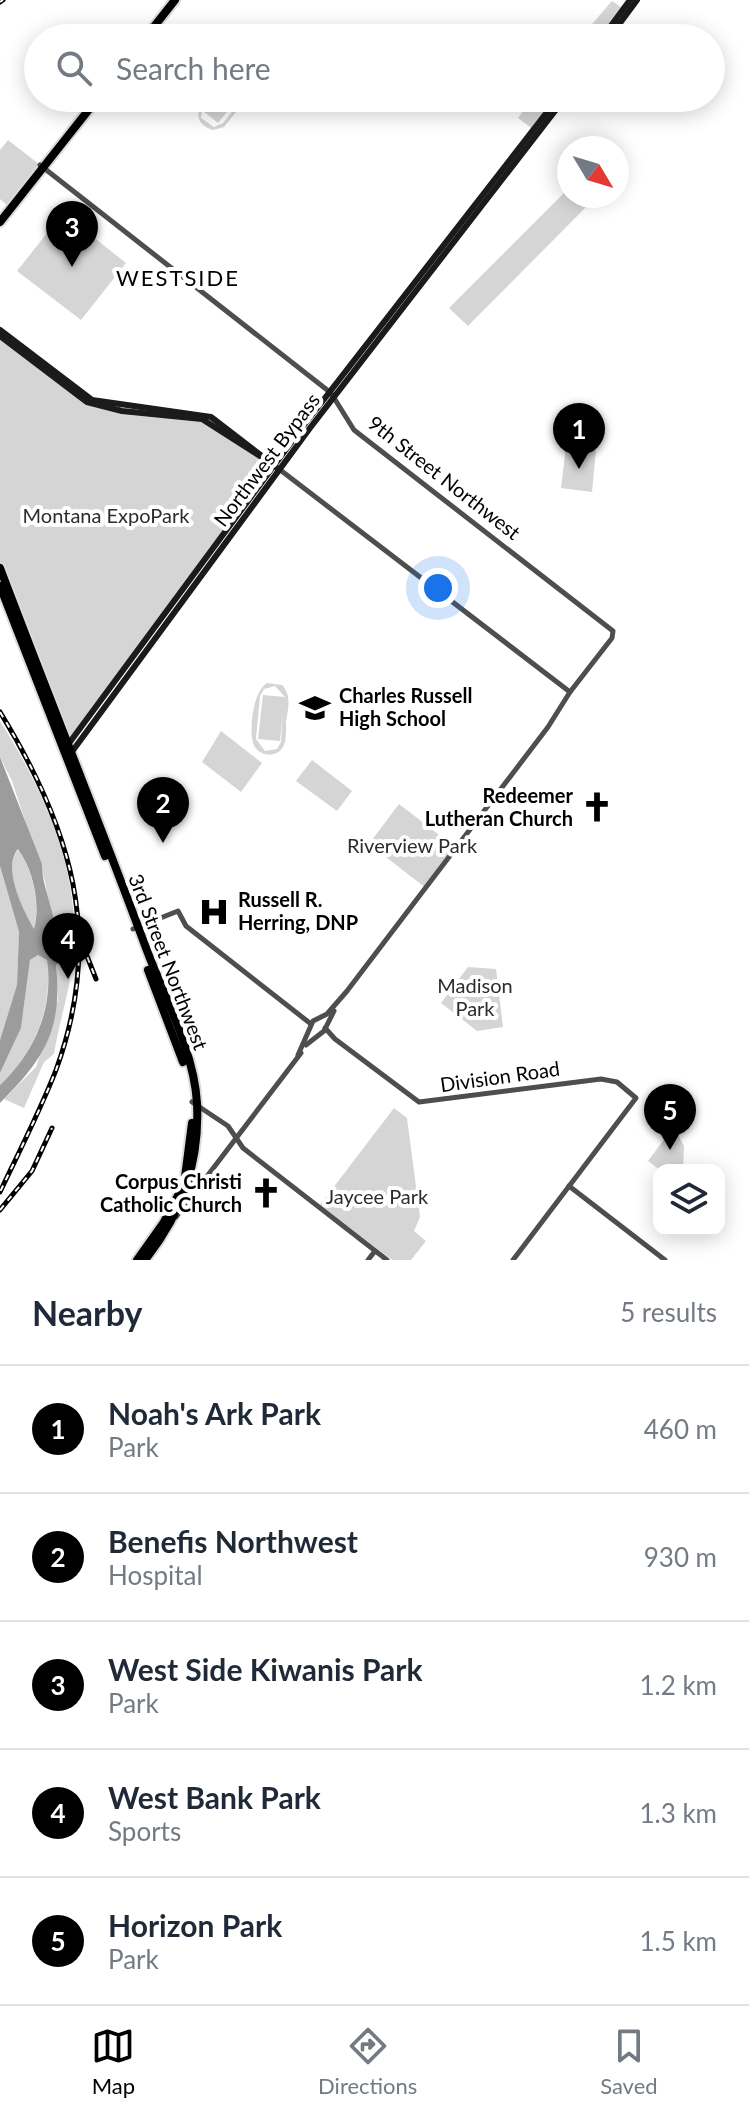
<!DOCTYPE html>
<style>
body{margin:0;font-family:Lato,sans-serif;background:#f6f6f7;color:#1f2937}
.controls{position:absolute;right:24px;bottom:24px;display:grid;overflow:hidden;border-radius:16px;box-shadow:0 4px 20px #0003}
.controls button{width:72px;height:72px;display:grid;place-items:center;padding:0;border:0;border-bottom:2px solid #e0e1e3;background:#fff;color:#1f2937;font:40px sans-serif}
.compass{position:absolute;left:557px;top:136px;width:72px;height:72px;border-radius:50%;background:#fff;box-shadow:0 4px 20px #0003;rotate:128deg}
.you{position:absolute;left:438px;top:588px;width:28px;height:28px;margin:-20px;border:6px solid #fff;border-radius:50%;background:#1a73e8;box-shadow:0 0 0 12px #1a73e833}
.badge{display:grid;place-items:center;width:52px;height:52px;border-radius:50%;background:#000;color:#fff;font-size:26px;font-weight:700}
.pin{position:absolute;translate:-50% -66px;filter:drop-shadow(0 2px 4px #0008)}
.pin::after{content:'';position:absolute;top:42px;width:28px;height:24px;background:inherit;clip-path:polygon(0 0,100% 0,50% 100%)}
.list{margin:0;padding:0;list-style:none}
h2{display:flex;justify-content:space-between;align-items:center;height:104px;margin:0;padding:0 32px;font-size:34px}
h2 small{font-size:26px;font-weight:400;color:#747a83}
.list li{display:grid;grid-template-columns:52px 1fr auto;gap:24px;align-items:center;box-sizing:border-box;height:128px;padding:0 32px;border-top:2px solid #e0e1e3}
.list b{display:block;font-size:30px;white-space:nowrap}
.list p{margin:0;font-size:26px;white-space:nowrap;color:#747a83}
.list em{font-size:26px;font-style:normal;color:#747a83}
.icon{flex:none;width:44px;height:44px;fill:none;stroke:currentColor;stroke-width:2;stroke-linecap:round;stroke-linejoin:round}
.map{position:relative;flex:none;width:749px;height:1260px;overflow:hidden}
.search{position:absolute;background:#fff;box-shadow:0 4px 20px #0003;left:24px;right:24px;top:24px;height:88px;display:flex;align-items:center;gap:20px;box-sizing:border-box;padding:0 28px;border-radius:44px;color:#747a83;font-size:30px}
.sheet{height:744px;background:#fff}
nav{display:flex;justify-content:space-around;align-items:center;box-sizing:border-box;height:112px;border-top:2px solid #e0e1e3;background:#fff;font-size:22px;color:#747a83}
nav a{display:grid;justify-items:center;gap:4px}
nav .on{color:#000}
.map>svg:first-child{display:block}
.green{fill:#d5d5d5;fill-rule:evenodd}
.water{fill:#9c9c9c;fill-rule:evenodd}
.lines{fill:none;stroke-linecap:round;stroke-linejoin:round}
.trunk-casing{stroke:#dbdbdb;stroke-width:12}
.tertiary{stroke:#4e4e4e;stroke-width:5}
.secondary{stroke:#1b1b1b;stroke-width:6}
.trunk{stroke:#000;stroke-width:8}
.rail-casing{stroke:#000;stroke-width:5}
.rail{stroke:#fff;stroke-width:2;stroke-dasharray:6;stroke-linecap:butt}
.labels{text-anchor:middle;stroke-width:8;stroke-linejoin:round;paint-order:stroke}
.street-label{font-size:20px;fill:#000;stroke:#fff}
.park-label{font-size:20px;fill:#2c2c2c;stroke:#fff}
.poi-label{font-size:20px;font-weight:bold;fill:#000;stroke:#fff;text-anchor:start}
.neighbourhood-label{font-size:22px;letter-spacing:2px;fill:#000;stroke:#fff}
</style>
<div class="map">
<svg width="749" height="1260" viewBox="0 0 749 1260">
<rect width="100%" height="100%" fill="#fff"/>
<g class="green">
<polygon points="612,1 621,7 599,38 580,38"/>
<path d="M206,98H210L202,108L201,118L214,127L223,123L243,98H247L224,127L213,130C194,124 196,111 206,98Z"/>
<polygon points="214,98 238,98 218,123 203,111"/>
<polygon points="533,98 557,98 534,130 518,118"/>
<polygon points="8,140 40,165 8,206 0,199 0,150"/>
<polygon points="569,188 569,196 597,196 468,326 449,308"/>
<polygon points="63,213 126,263 81,320 17,271"/>
<polygon points="0,337 97,406 202,419 274,465 68,744 0,568"/>
<polygon points="566,446 596,449 592,492 561,488"/>
<path d="M267,683L282,685C292,696 288,708 286,722C286,729 287,740 283,747C276,759 257,756 253,743C249,727 253,692 267,683ZM275,686L285,697L263,695L258,739L280,741L283,712L281,742L277,749L265,751L256,739L260,696L264,689Z"/>
<path d="M0,721C44,791 82,872 73,958C70,991 59,1022 54,1054L44,1062L24,1108L4,1099L36,1067L58,1000L56,959L68,952H56L45,881L12,781L0,757Z"/>
<polygon points="221,731 262,763 241,792 202,762"/>
<polygon points="312,760 352,791 337,811 296,781"/>
<polygon points="399,804 456,848 426,888 369,844"/>
<path d="M19,849C33,872 40,904 34,930C23,910 1,867 19,849Z"/>
<polygon points="0,866 19,932 17,986 0,1040"/>
<path d="M38,955L47,960C53,1008 35,1052 0,1085V1073L21,1028L30,960Z"/>
<polygon points="468,967 496,969 503,1027 477,1031 441,1003"/>
<polygon points="394,1108 407,1118 420,1217 414,1231 426,1241 411,1260 392,1260 320,1205"/>
<polygon points="671,1130 675,1130 684,1146 683,1170 660,1170 648,1161"/>
</g>
<path class="water" d="M0,757L42,864C41,888 61,923 56,952H69L56,959L60,963L56,965C63,1030 44,1059 0,1103V1085C35,1052 54,1008 47,960L38,955L30,960L21,1028L0,1073V1040L17,985L19,932L0,866ZM18,849C33,869 41,905 34,929C23,910 2,868 18,849Z"/>
<g class="lines">
<g class="trunk-casing">
<g id="trunk">
<polyline points="145,38 175,0"/>
<polyline points="0,222 98,98"/>
<path d="M0,568C48,695 99,821 146,948C164,996 194,1051 197,1103C200,1163 182,1213 145,1260"/>
<polyline points="0,586 105,856"/>
<polyline points="148,970 183,1062"/>
<polyline points="185,1177 192,1123"/>
<polyline points="137,1260 164,1222 181,1190"/>
</g>
</g>
<g class="tertiary">
<polyline points="40,165 331,393 354,430 613,631 612,638 570,692 548,727 347,991 327,1014 313,1021 298,1055"/>
<polyline points="279,469 570,692"/>
<polyline points="133,929 178,911 186,926 311,1024"/>
<polyline points="325,1028 335,1039 419,1102 601,1079 617,1082 636,1098 513,1260"/>
<polyline points="306,1045 324,1031 334,1011"/>
<polyline points="192,1102 228,1126 243,1148 387,1260"/>
<polyline points="569,1186 665,1260"/>
<polyline points="185,1187 204,1177"/>
<polyline points="176,1217 301,1053"/>
<polyline points="368,1260 375,1251"/>
</g>
<g class="secondary">
<polyline points="602,38 630,0"/>
<polyline points="609,38 637,0"/>
<polyline points="0,330 92,400 211,417 276,467"/>
<polyline points="0,336 87,402 122,411 202,419 274,465"/>
<polyline points="67,746 304,425 558,98"/>
<polyline points="71,753 310,428 565,98"/>
</g>
<use href="#trunk" class="trunk"/>
<g class="rail-casing">
<g id="rail">
<polyline points="0,2 3,0"/>
<path d="M0,712C71,828 105,936 56,1070C40,1111 19,1152 0,1192"/>
<polyline points="83,946 96,979"/>
<polyline points="0,1210 32,1171 52,1128"/>
</g>
</g>
<use href="#rail" class="rail"/>
</g>
<defs>
<g id="school-bare" transform="scale(2.4)"><path d="M0-5L7-2L0 1L-7-2ZM-4 1L0 2.5L4 1V4Q0 6-4 4Z" fill="#000" stroke="#fff" stroke-width="2.5" paint-order="stroke"/></g>
<g id="church-bare" transform="scale(2.4)"><path d="M-1.2-6h2.4v3.5h3.3v2.4h-3.3V6h-2.4V-.1h-3.3v-2.4h3.3Z" fill="#000" stroke="#fff" stroke-width="2.5" paint-order="stroke"/></g>
<g id="hospital-bare" transform="scale(2.4)"><path d="M-5-5h3v3.5h4V-5h3V5h-3V1.5h-4V5h-3Z" fill="#000" stroke="#fff" stroke-width="2.5" paint-order="stroke"/></g>
</defs>
<g fill-rule="evenodd">
<use href="#school-bare" x="315" y="708"/>
<use href="#church-bare" x="597" y="807"/>
<use href="#hospital-bare" x="214" y="912"/>
<use href="#church-bare" x="266" y="1193"/>
</g>
<g class="labels">
<g class="street-label">
<text transform="translate(267 460) rotate(-53)" y="7">Northwest Bypass</text>
<text transform="translate(444 478) rotate(38)" y="7">9th Street Northwest</text>
<text transform="translate(168 962) rotate(69)" y="7">3rd Street Northwest</text>
<text transform="translate(500 1077) rotate(-8)" y="7">Division Road</text>
</g>
<g class="park-label">
<text x="106" y="523">Montana ExpoPark</text>
<text x="412" y="853">Riverview Park</text>
<text x="475" y="993">Madison<tspan x="475" dy="23">Park</tspan></text>
<text x="377" y="1204">Jaycee Park</text>
</g>
<g class="poi-label">
<text x="339" y="703">Charles Russell<tspan x="339" dy="23">High School</tspan></text>
<text x="573" y="803" text-anchor="end">Redeemer<tspan x="573" dy="23">Lutheran Church</tspan></text>
<text x="238" y="907">Russell R.<tspan x="238" dy="23">Herring, DNP</tspan></text>
<text x="242" y="1189" text-anchor="end">Corpus Christi<tspan x="242" dy="23">Catholic Church</tspan></text>
</g>
<g class="neighbourhood-label">
<text x="178" y="286">WESTSIDE</text>
</g>
</g>
</svg>
<div class="controls">
<button><svg class="icon" aria-label="layers" viewBox="0 0 24 24"><path d="M12 4l9 5-9 5-9-5zM3 14l9 5 9-5"/></svg></button>
</div>
<svg class="compass" viewBox="-18 -18 36 36"><path d="M0-13l5 13h-10z" fill="#e53935"/><path d="M0 13l5-13h-10z" fill="#747a83"/></svg>
<div class="you"></div>
<div class="pin badge" style="left:579px;top:469px">1</div>
<div class="pin badge" style="left:163px;top:843px">2</div>
<div class="pin badge" style="left:72px;top:267px">3</div>
<div class="pin badge" style="left:68px;top:979px">4</div>
<div class="pin badge" style="left:670px;top:1150px">5</div>
<div class="search"><svg class="icon" aria-label="search" viewBox="0 0 24 24"><circle cx="10" cy="10" r="6"/><path d="M15 15l6 6"/></svg>Search here</div>
</div>
<section class="sheet">
<h2>Nearby<small>5 results</small></h2>
<ul class="list">
<li><span class="badge">1</span><div><b>Noah's Ark Park</b><p>Park</p></div><em>460 m</em></li>
<li><span class="badge">2</span><div><b>Benefis Northwest</b><p>Hospital</p></div><em>930 m</em></li>
<li><span class="badge">3</span><div><b>West Side Kiwanis Park</b><p>Park</p></div><em>1.2 km</em></li>
<li><span class="badge">4</span><div><b>West Bank Park</b><p>Sports</p></div><em>1.3 km</em></li>
<li><span class="badge">5</span><div><b>Horizon Park</b><p>Park</p></div><em>1.5 km</em></li>
</ul>
</section>
<nav>
<a class="on"><svg class="icon" aria-label="map" viewBox="0 0 24 24"><path d="M3 6l6-2 6 2 6-2v14l-6 2-6-2-6 2zM9 4v14M15 6v14"/></svg>Map</a>
<a><svg class="icon" aria-label="directions" viewBox="0 0 24 24"><path d="M12 3l9 9-9 9-9-9zM9 14v-3h6M13 9l2 2-2 2"/></svg>Directions</a>
<a><svg class="icon" aria-label="saved" viewBox="0 0 24 24"><path d="M7 4h10v16l-5-4-5 4z"/></svg>Saved</a>
</nav>
